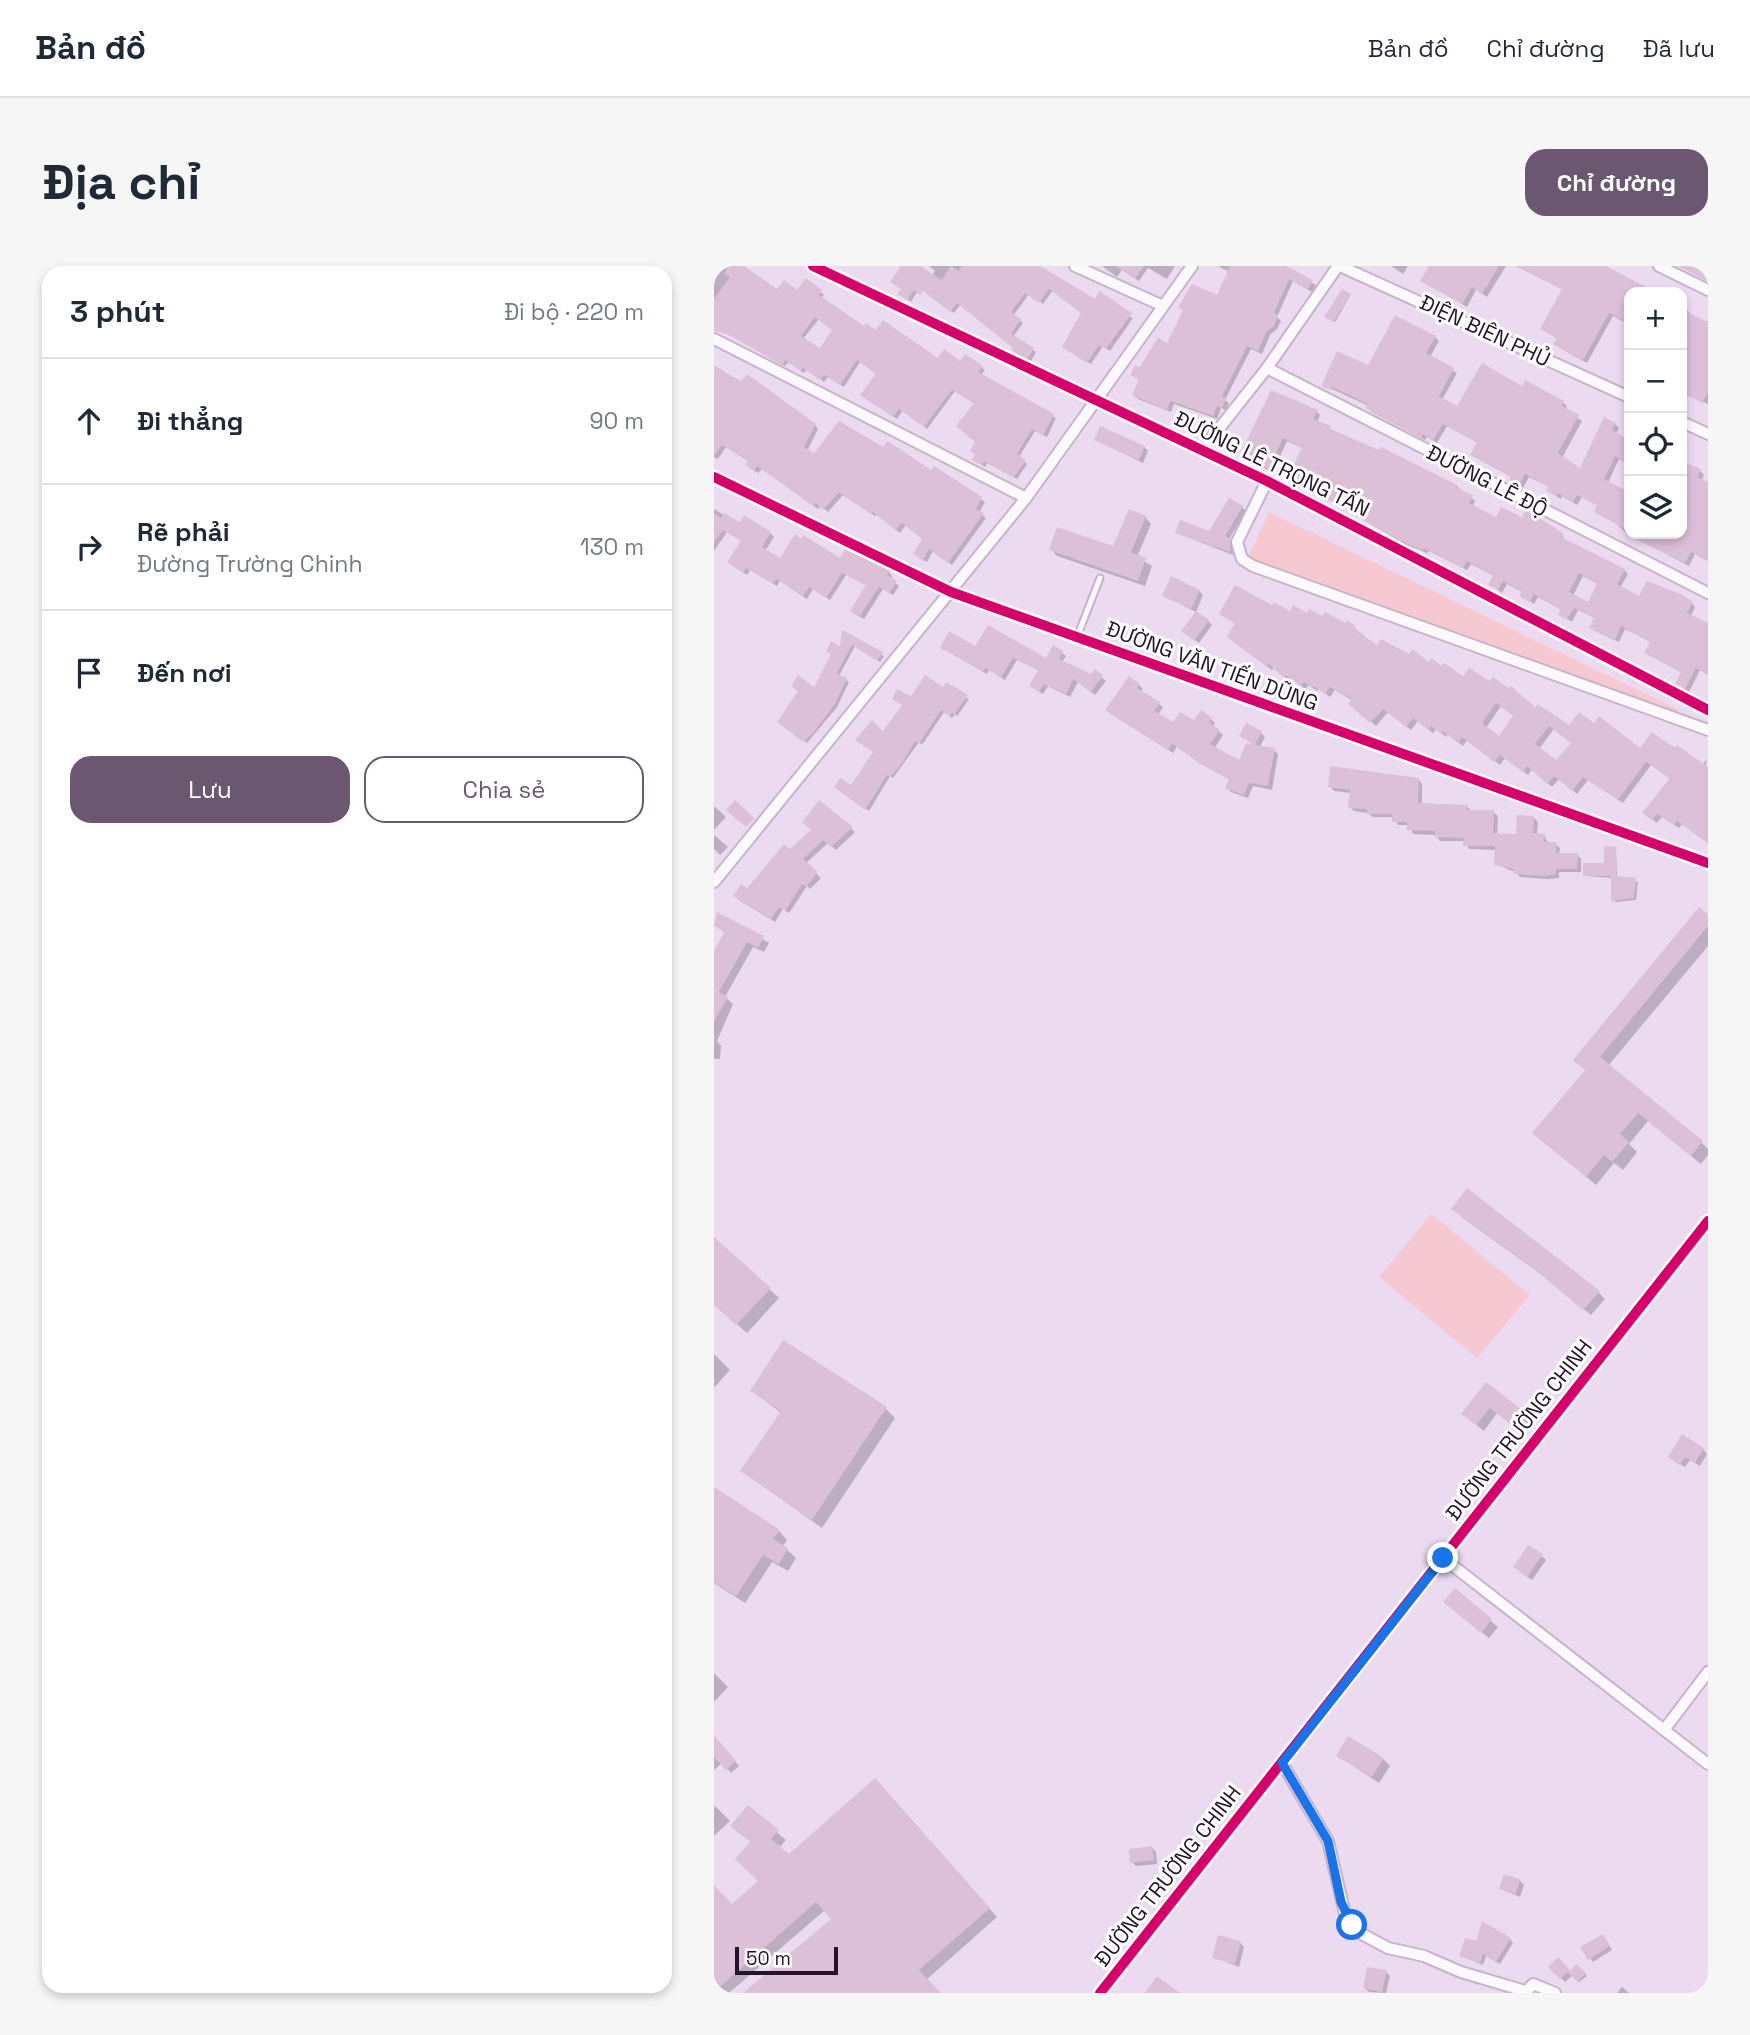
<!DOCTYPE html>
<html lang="vi">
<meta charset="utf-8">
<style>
body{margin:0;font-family:"Space Grotesk",sans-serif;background:#f6f6f7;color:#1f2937}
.controls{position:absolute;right:21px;top:21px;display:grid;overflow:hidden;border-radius:14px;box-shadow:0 4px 10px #0003}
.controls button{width:63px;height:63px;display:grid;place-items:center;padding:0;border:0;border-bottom:2px solid #e0e1e3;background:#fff;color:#1f2937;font:35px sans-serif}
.scale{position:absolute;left:21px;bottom:18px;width:103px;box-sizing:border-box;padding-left:7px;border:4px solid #26122b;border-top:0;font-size:19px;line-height:24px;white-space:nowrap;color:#26122b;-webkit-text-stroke:5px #fff;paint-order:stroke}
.stop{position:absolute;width:21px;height:21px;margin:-16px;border:5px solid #1a73e8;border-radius:50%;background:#fff}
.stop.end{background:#1a73e8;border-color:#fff;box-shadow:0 2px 7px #0008}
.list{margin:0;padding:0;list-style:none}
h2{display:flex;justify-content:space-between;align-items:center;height:91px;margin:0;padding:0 28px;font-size:30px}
h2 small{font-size:23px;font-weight:400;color:#747a83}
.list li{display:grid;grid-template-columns:46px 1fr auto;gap:21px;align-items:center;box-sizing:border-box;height:126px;padding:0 28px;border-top:2px solid #e0e1e3}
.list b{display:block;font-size:26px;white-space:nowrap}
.list p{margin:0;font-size:23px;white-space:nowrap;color:#747a83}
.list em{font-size:23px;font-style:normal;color:#747a83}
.actions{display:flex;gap:14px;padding:21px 28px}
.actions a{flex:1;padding:16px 0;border:2px solid #6b5870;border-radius:21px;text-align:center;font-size:24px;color:#6b5870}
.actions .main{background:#6b5870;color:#fff}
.icon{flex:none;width:38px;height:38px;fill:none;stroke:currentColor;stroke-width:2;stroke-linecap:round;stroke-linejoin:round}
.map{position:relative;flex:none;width:994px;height:1727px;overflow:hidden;border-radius:21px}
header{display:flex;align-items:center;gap:42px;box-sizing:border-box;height:98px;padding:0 35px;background:#fff;border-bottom:2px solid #e0e1e3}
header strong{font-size:33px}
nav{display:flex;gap:38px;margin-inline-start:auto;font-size:24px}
.intro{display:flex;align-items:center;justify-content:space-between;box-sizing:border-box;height:168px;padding:0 42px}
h1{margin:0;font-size:49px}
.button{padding:18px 32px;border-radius:21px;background:#6b5870;color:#fff;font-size:24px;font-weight:700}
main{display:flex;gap:42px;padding:0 42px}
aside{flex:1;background:#fff;border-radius:21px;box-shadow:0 4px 10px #0003}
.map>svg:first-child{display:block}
.green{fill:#f5c8d2}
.shadow{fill:#0003;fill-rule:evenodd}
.building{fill:#dcc0d8;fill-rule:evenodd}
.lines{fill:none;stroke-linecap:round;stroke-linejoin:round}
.service-casing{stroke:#c6b4ca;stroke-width:9}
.minor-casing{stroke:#c6b4ca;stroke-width:14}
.service{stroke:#fcf9fd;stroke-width:5}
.minor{stroke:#fcf9fd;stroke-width:10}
.cycleway-casing{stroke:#fff;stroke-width:15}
.cycleway{stroke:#d6006c;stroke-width:10}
.route{stroke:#1a73e8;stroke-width:9}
.labels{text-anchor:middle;stroke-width:6;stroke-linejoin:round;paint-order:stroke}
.street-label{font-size:21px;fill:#26122b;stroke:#fff}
</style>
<header>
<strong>Bản đồ</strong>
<nav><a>Bản đồ</a><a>Chỉ đường</a><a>Đã lưu</a></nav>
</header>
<div class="intro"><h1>Địa chỉ</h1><a class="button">Chỉ đường</a></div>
<main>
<aside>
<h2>3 phút<small>Đi bộ · 220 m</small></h2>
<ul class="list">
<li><svg class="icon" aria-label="ahead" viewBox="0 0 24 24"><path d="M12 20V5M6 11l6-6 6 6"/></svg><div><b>Đi thẳng</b></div><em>90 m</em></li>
<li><svg class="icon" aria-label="right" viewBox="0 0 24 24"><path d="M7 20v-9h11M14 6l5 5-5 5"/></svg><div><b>Rẽ phải</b><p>Đường Trường Chinh</p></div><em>130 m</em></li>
<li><svg class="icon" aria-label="arrive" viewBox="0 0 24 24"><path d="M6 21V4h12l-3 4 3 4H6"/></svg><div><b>Đến nơi</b></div></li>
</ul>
<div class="actions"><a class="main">Lưu</a><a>Chia sẻ</a></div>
</aside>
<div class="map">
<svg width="994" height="1727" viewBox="0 0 994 1727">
<rect width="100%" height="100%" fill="#ecdaf1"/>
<g class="green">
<polygon points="555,246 965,444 962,448 534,292"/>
<polygon points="717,948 816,1029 763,1092 665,1011"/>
</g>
<g class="shadow">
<path d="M0,0H30L63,26H83L92,15L110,29L107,32L151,62L224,94L246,97L252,90L271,104L267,109L342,152L333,171L321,165L305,191L313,198L303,213L273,197L271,201L260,194L263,176L261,138L241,125L213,163L189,144L183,153L152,131L164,108L146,96L130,121L114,111L110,116L93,103L90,107L75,96L71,100L10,66L0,57ZM105,53L120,65L106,84L89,73Z"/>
<polygon points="215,0 316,0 381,35 419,52 396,85 389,80 377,98 353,84 369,48 339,24 329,38 315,28 299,50 309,57 299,71 322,86 317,95 302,87 301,82 247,38 240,47 212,26 209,23 221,5"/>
<polygon points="388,0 461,0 453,13 434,2 425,15 408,4 403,11"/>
<polygon points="504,0 564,0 602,19 598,26 579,15 563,51 567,55 563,63 556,69 548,88 537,83 511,134 515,137 512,144 507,142 503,153 460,138 457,146 424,133 420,129 427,115 418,109 504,31 515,6"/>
<polygon points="677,0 694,0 689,8"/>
<polygon points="717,0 792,0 773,31 762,24 753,41 709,15"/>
<polygon points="802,0 891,0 941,26 915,26 915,58 899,50 873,97 846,82 842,78 844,73 828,63 850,24"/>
<polygon points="206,21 197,36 189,30 189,23"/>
<polygon points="636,30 621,56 614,52"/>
<polygon points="968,40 976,47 975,50 992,58 994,54 994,138 973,129 968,143"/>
<polygon points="721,71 725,75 716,91 743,107 728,134 743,142 808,123 849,136 853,140 851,144 868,155 848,192 866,204 901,158 905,162 902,168 915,176 915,199 905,193 894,217 915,226 915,268 968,268 968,247 974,235 968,232 968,197 986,205 990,209 987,215 994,218 994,295 981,288 975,300 912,267 885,240 868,231 863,239 848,230 847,233 834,225 836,221 815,211 809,222 798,211 762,192 758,188 764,177 733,160 723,177 713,171 711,174 658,146 655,140 609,119"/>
<polygon points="0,100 101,159 104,163 93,185 100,190 169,184 267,233 271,236 265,247 272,252 238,299 219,285 213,296 205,292 210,273 192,259 186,267 163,248 161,250 129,229 114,246 107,240 104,243 48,203 44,207 37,203 36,196 12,181 4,193 0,191"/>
<path d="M603,146L606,149L603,157L742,220L761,235L758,241L783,254L848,268L850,275L910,304L914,308L906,322L926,332L978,337L981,341L977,350L994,357V409L986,404L975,426L963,417L968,407L932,387L937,377L933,374L911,363L905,376L881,365L877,362L881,352L864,344L858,356L846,348L848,344L824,331L820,338L807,330L809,326L793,318L788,327L776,318L780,310L757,298L753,304L715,285L713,287L690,278L645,251L641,248L647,235L628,227L623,238L579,217L575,214L589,182L573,175L559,206L541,198L537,194L539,190L530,184ZM869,310L884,318L875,338L859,330Z"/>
<polygon points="382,174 430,181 434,185 429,197"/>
<polygon points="528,241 532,245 515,273 520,278 519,289 463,267 496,267"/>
<polygon points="0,243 27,259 31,252 56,267 60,271 51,285 66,295 126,294 175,306 178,310 176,313 185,320 179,329 169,323 150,353 141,348 154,320 132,309 116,334 99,323 93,333 66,315 63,320 36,304 33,309 19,300 29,276 13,266 0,285"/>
<polygon points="431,251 437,258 423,291 438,300 431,320 343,290 337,283 400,283"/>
<polygon points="485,325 489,329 482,346 450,330"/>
<path d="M558,342L632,359L634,357L664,381L750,412L855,462L881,459L926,485L938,468L989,499L992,493L994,577L968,558L965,562L948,551L943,557L935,551L957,513L937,499L909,537L874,514L863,528L845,513L838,521L818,503L814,509L791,492L786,499L753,474L749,480L734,468L732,471L722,463L719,467L704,455L697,464L674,446L662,460L637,438L639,435L621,424L616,431L605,423L603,425L595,419L591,423L578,412L575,415L561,401L558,404L519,375L522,358L507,348ZM787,440L801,451L786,473L772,462ZM840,463L859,478L843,496L825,483Z"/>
<polygon points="494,355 498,359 485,377 473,369"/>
<polygon points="130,367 170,390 166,396 141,380 125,410 135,416 123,441 93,477 66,455 101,424 118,389 114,385 127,383"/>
<polygon points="340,381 352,390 348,396 377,411 381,406 392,415 381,429 364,416 356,431 334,420 329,428 321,423 326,405 303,394 291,414 275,404 273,408 228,382 262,382 332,394"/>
<polygon points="425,419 429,423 427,426 449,441 444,449 460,458 497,453 501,457 499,461 509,469 500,483 526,496 542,480 527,469 532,459 547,467 551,471 546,481 560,484 564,488 558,524 539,520 534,532 517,526 513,521 516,514 463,480 459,487 397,448"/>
<polygon points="229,423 255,433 243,450 241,448 238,452 230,446 208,479 205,476 179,512 176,510 155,545 125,523 137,522 161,487 169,468"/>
<polygon points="704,513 708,518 708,539 753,540 757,545 779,546 784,550 783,569 804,569 820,552 824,556 823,569 830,569 834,577 841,578 846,582 845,589 863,589 867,593 867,606 845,606 845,612 834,613 806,611 801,606 782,598 782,584 755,583 751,575 726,575 722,569 699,568 695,559 684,559 680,551 659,551 654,547 640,545 636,541 637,527 620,525 616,520"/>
<polygon points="105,537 141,566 122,584 114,577 91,598 107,612 96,623 93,620 75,647 69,643 61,656 25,634 99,564"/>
<polygon points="0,540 12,551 0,564"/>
<polygon points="0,569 14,581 6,589 0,583"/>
<polygon points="902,582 903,612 924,616 922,634 901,636 899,612 871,610 891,599"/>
<polygon points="4,648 55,677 50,686 39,681 11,731 19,738 3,775 7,780 6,793 0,793 0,689 12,667 0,659"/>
<polygon points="994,651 994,680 894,800 988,877 994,883 994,889 987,898 934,855 915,878 923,886 909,904 900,897 882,919 821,867"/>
<polygon points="746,950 884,1026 891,1033 877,1049 823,1005"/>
<polygon points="0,973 65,1032 33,1067 0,1038"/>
<polygon points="69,1076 172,1143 181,1152 108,1262 28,1205 67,1147 38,1124"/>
<polygon points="0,1088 16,1104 0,1122"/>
<polygon points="772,1119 817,1154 807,1166 783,1147 770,1165 756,1154"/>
<polygon points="989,1183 993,1188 986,1200 976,1194 971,1201 960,1195"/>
<polygon points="0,1223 65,1265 73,1274 69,1280 82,1292 74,1305 58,1296 31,1337 0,1317"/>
<polygon points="828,1290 832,1294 818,1314 805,1305"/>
<polygon points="741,1325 784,1361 775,1372 738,1342"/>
<polygon points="0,1407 14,1421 0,1436"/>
<polygon points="3,1475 25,1500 17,1507 8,1497 0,1504 0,1478"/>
<polygon points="624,1490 669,1493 676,1500 665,1517"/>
<polygon points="169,1523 283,1651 212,1714 225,1727 31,1727 120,1653 111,1644 15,1727 0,1727 0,1621 18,1640 47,1615 34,1541 72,1574 65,1582 75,1590"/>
<polygon points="1,1540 16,1555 0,1570 0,1542"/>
<polygon points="438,1582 442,1586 443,1598 422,1600 418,1596"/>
<polygon points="805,1614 810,1619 806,1631 787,1623"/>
<polygon points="796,1673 799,1677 786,1698 772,1690 769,1699 747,1690 763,1677"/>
<polygon points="892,1674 898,1684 879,1696 869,1681"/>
<polygon points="526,1677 530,1681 525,1701 500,1691"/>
<polygon points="844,1694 856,1707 863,1700 873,1710 865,1716 859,1709 851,1716 836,1701"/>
<polygon points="672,1706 676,1710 672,1727 655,1726 651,1722"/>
<polygon points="908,1721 915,1727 903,1727"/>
</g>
<g class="building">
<path d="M14,0H30L63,23L70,14L83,24L92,12L108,24L105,29L150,60L152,57L162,64L169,54L224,92L230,83L246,95L251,88L269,100L264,106L340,148L329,169L318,163L303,188L312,194L300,211L270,195L268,199L258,194L261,188L256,185L261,176L242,160L260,137L238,124L210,161L185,143L179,151L146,129L162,108L143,94L126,119L110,109L106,114L89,102L87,105L71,94L68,99L13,68L0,65V33L16,11L10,8ZM101,51L118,64L106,82L87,70Z"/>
<polygon points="187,0 206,0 228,14 237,0 244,5 248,0 326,0 381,33 385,25 418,47 392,83 385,79 373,97 348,81 367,47 335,23 325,37 311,27 297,46 307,53 297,68 320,82 313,93 297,84 299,82 243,37 236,46 209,25 206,29 200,24 193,34 183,28 187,23 176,16"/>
<polygon points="402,0 430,0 421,13"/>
<polygon points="516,0 572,0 599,14 594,23 575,13 560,47 564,49 560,60 552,66 544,85 533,80 508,130 512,132 508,142 503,140 499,150 457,135 453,144 418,129 425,113 416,109 421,99 426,101 444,71 453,77 469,44 464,41 478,18 503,29"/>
<polygon points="715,0 785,0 768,28 758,21 748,38 706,15"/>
<polygon points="803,0 891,0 942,26 915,26 915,57 895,47 869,94 839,78 843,72 826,63 848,23"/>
<polygon points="964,0 994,0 994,14 993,15"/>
<polygon points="628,23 637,28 619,56 610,51"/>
<polygon points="968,44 994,56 994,126 988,137 968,125"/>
<polygon points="681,49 722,70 712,87 740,102 725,130 743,140 768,97 808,120 811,114 850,135 848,140 865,149 844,187 866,202 890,151 902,157 898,164 915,174 915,199 901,190 890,213 915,226 915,265 880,246 883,239 863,229 859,236 844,227 842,230 832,225 834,220 811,208 805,219 795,213 797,210 756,189 763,176 729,158 719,174 709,168 707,172 652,142 654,138 618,121 617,124 607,120 623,85 654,99"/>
<polygon points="0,99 26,116 33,108 102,158 90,181 100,187 125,155 169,181 174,175 217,204 220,200 268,231 262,243 270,247 234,297 215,283 209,294 199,288 208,273 188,257 181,264 159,246 157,248 125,226 109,244 102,237 100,240 43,200 40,205 31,199 34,195 8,179 0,190"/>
<path d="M557,124L604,144L599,153L617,160L616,163L665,184L667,181L743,219L742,222L759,229L755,237L782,251L787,241L808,251L811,244L828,254L849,267L847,271L911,303L903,318L925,330L933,315L969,329L979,336L973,347L994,357V408L982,402L971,423L961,418L967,406L930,387L936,376L927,371L907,360L901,374L875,362L880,351L860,342L853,353L844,349L847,343L820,328L816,336L805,330L808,325L789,315L784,324L774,319L779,309L753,295L749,302L710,282L709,285L684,274L639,248L646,233L624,224L619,236L609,232L610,229L573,214L588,181L569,172L555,203L535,195L538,188L528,184ZM865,307L883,317L874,336L855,326Z"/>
<polygon points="386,160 431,180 425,194 380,174"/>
<polygon points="968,196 987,203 983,211 994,216 994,294 977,286 971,297 911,268 968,268"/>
<polygon points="515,232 529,240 511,270 516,272 516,286 461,267 466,254 495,265"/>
<polygon points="415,243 432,250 417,286 432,292 424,315 335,284 343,261 399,280"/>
<polygon points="0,247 7,252 10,247 26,256 30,249 57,266 48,281 66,292 81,268 87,273 89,269 126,292 131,283 176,305 173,309 183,315 175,327 165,321 145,351 136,345 152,319 128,307 112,332 95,321 89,330 62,313 59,318 32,302 29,307 13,296 27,275 9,264 0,276"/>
<polygon points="457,310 486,324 477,343 448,330"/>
<path d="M521,319L558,339L560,336L576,345L579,339L593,347L595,343L608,350L611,346L632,357L633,354L642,360L640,363L663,379L667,373L695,388L698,383L715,396L717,392L728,400L730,397L749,410L755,402L776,415L779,411L795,422L797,420L821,441L824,438L855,459L865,446L880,457L885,450L926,482L938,466L961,483L963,479L994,501V576L963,555L960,559L943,548L938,554L928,547L956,512L932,496L904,534L869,511L858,525L840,510L833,518L813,500L809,506L786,489L780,496L748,471L744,477L729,465L727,468L717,460L714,464L699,452L692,461L669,443L656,457L634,438L638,433L616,421L611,428L600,420L598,422L590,416L586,420L572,409L570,412L555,398L553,401L513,371L521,357L505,348ZM782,437L799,450L785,470L768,457ZM835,460L857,477L842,494L821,478Z"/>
<polygon points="482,345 495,354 480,375 467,365"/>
<polygon points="274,359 332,392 339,379 349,385 345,393 377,408 381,403 389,409 377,426 359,413 352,428 330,418 325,426 315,420 324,404 299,392 287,411 271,402 269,405 226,382 235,365 261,380"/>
<polygon points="128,364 169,386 163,395 138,379 123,407 133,412 121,438 100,466 89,476 63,456 84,425 77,420 84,409 100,421 117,388 112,386 117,375 126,380"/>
<polygon points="211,409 229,421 232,416 254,429 240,449 238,447 235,450 227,444 205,478 201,475 189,496 176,511 173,509 151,544 120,521 126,512 137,519 159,486 141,474 158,454 169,465 188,439 178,433 183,423 197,430"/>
<polygon points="415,410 426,418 423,422 446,436 440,445 459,456 466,446 480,454 487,444 498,452 495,456 506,464 496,478 525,494 532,477 541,479 525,470 532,457 548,465 541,479 561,482 554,520 535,517 530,529 511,522 515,513 486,498 458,477 454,484 391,444"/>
<polygon points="616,500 705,512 704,537 754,539 753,544 780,544 779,567 802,568 803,549 820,550 819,567 831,568 830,576 842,576 842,587 864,587 863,603 842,603 842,608 829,610 800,608 800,603 780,599 781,580 749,580 750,572 721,571 721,565 693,564 693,556 678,556 678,548 653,548 653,543 634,542 636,524 614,521"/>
<polygon points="21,534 40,552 32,561 12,544"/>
<polygon points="105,534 139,561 117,581 109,574 89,593 104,606 92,621 88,618 71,645 65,641 57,653 19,630 27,618 33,622 70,578 76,583 97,564 88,556"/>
<polygon points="890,580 902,581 902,610 922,612 920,632 897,635 897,610 869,610 869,597 890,597"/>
<polygon points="985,641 994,648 994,660 886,791 989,875 977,890 924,847 906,868 915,876 898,896 890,889 872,911 818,867 871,804 859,794"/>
<polygon points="3,646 50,670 44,682 33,676 5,726 14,731 0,756 0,685 11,665 0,660"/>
<polygon points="753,922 886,1025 869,1044 814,998 737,943"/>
<polygon points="0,971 57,1022 22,1059 0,1039"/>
<polygon points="69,1074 173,1141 98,1254 26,1205 67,1145 36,1125"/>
<polygon points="772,1116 811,1146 800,1161 776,1142 762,1159 747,1148"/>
<polygon points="968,1168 990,1182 981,1197 971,1191 966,1199 954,1191"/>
<polygon points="0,1221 66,1264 59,1273 74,1282 65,1298 49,1289 22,1330 0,1316"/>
<polygon points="814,1279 829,1288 813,1311 799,1301"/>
<polygon points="741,1322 778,1353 767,1367 729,1336"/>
<polygon points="0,1469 22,1495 12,1504 0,1491"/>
<polygon points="634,1470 670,1492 658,1511 622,1490"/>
<polygon points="161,1512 276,1642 205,1704 227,1727 29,1727 117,1653 102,1636 0,1726 0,1619 18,1638 44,1615 21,1593 36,1576 16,1560 34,1539 65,1564 57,1573 75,1588"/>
<polygon points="438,1580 440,1594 416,1597 415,1583"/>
<polygon points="790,1608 806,1613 802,1628 785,1623"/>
<polygon points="768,1655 797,1672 782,1696 769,1688 766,1697 745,1690 751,1672 762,1675"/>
<polygon points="889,1668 896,1680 874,1694 866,1681"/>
<polygon points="504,1669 527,1675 521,1698 498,1692"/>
<polygon points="844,1691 856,1704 846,1713 834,1701"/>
<polygon points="863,1698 872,1707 863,1716 854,1706"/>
<polygon points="653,1701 673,1704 668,1726 649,1722"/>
<polygon points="443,1710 466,1727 431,1727"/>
</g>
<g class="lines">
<g class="service-casing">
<polyline id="service" points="363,371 386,312"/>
</g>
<g class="minor-casing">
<g id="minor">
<polyline points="99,0 553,215 994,444"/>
<polyline points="361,0 449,40"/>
<polyline points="626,0 915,131"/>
<polyline points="945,0 994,24"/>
<polyline points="0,73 312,232"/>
<polyline points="553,102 994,327"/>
<polyline points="968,156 994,168"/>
<polyline points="489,183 553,102 624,0"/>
<polyline points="0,211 237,326 994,597"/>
<polyline points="553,215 523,276 528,293 539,300 994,464"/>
<polyline points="0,616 312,232 478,0"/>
<polyline points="729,1292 994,1498"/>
<polyline points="950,1464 994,1406"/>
<polyline points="568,1497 614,1575 631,1648 646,1667 674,1682 710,1690 747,1706 811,1725"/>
<polyline points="386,1727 994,955"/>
<polyline points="811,1727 819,1718 841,1727"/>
</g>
</g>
<use href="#service" class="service"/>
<use href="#minor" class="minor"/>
<g class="cycleway-casing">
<g id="cycleway">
<polyline points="99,0 553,215 994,444"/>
<polyline points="0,211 237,326 994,597"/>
<polyline points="386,1727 994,955"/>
</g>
</g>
<use href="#cycleway" class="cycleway"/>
</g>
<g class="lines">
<polyline class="route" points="638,1659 627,1636 614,1575 568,1497 729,1292"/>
</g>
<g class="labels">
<g class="street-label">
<text transform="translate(771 65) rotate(25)" y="7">ĐIỆN BIÊN PHỦ</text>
<text transform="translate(558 198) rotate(26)" y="7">ĐƯỜNG LÊ TRỌNG TẤN</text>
<text transform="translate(773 215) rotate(27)" y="7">ĐƯỜNG LÊ ĐỘ</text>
<text transform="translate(498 400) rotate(20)" y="7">ĐƯỜNG VĂN TIẾN DŨNG</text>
<text transform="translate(805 1164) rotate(-52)" y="7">ĐƯỜNG TRƯỜNG CHINH</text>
<text transform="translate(454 1610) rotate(-52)" y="7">ĐƯỜNG TRƯỜNG CHINH</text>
</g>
</g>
</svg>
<div class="controls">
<button>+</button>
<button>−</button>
<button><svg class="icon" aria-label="locate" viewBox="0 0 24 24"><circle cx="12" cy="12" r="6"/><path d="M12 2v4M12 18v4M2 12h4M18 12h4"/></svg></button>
<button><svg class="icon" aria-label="layers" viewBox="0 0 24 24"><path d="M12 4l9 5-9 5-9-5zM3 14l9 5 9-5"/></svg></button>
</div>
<div class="scale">50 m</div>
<div class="stop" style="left:638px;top:1659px"></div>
<div class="stop end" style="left:729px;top:1292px"></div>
</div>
</main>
